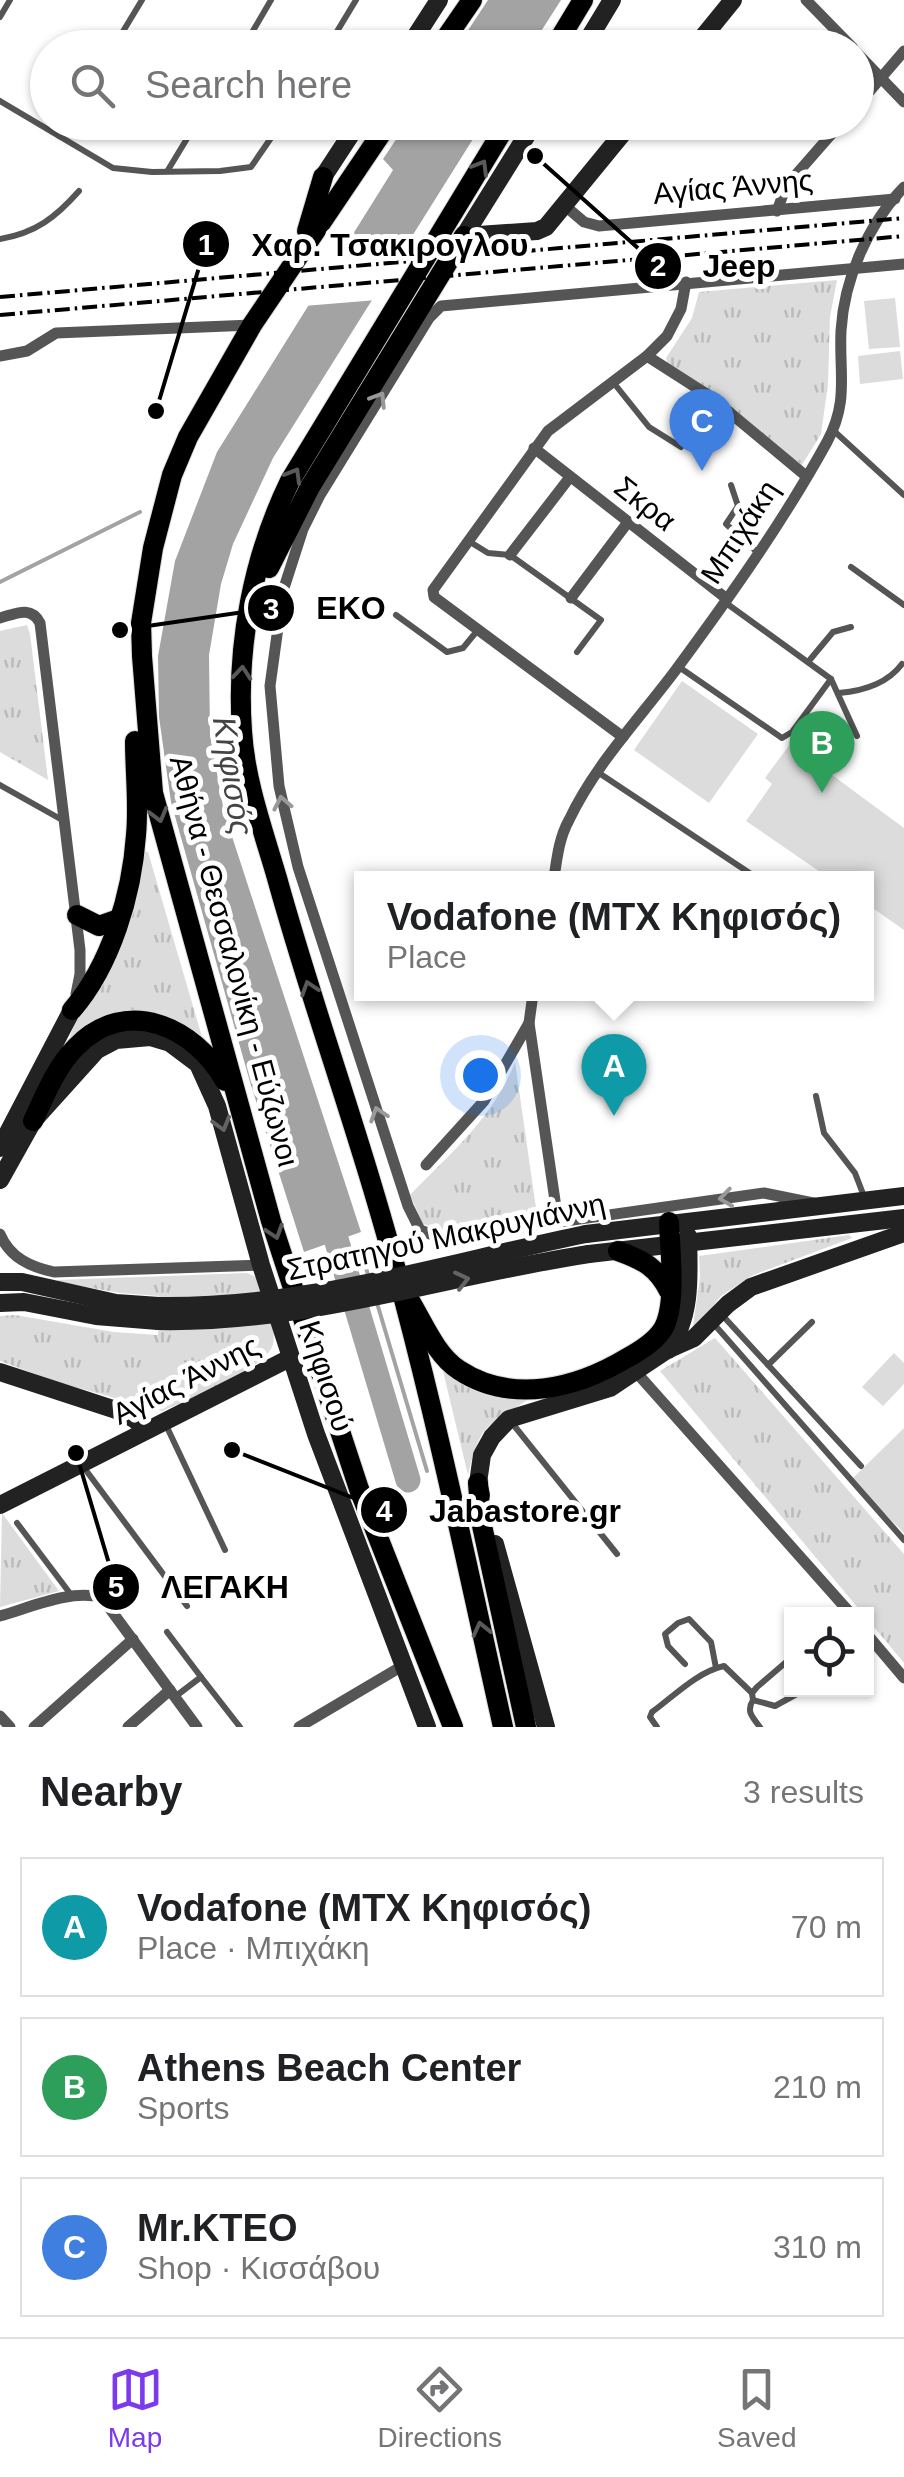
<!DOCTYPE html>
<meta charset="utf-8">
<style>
body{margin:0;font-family:Helvetica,sans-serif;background:#f6f6f6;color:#202124}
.controls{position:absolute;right:30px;bottom:30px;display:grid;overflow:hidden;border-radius:0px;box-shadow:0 2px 8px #0004}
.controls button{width:90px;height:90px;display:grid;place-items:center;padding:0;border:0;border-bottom:2px solid #e0e0e0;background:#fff;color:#202124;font:50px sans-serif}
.you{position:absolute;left:480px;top:1075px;width:35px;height:35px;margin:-25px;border:8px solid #fff;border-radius:50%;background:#1a73e8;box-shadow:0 0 0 15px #1a73e833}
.badge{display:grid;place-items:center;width:65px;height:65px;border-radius:50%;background:#7c3aed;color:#fff;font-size:32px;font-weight:700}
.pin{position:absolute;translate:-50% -82px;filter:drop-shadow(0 2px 5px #0008)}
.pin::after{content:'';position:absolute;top:52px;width:35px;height:30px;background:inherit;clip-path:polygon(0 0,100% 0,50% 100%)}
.popup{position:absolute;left:354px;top:871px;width:520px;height:130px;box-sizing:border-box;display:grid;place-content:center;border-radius:0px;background:#fff;filter:drop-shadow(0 2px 8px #0005);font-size:32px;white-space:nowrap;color:#757577}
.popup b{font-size:38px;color:#202124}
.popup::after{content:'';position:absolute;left:50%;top:100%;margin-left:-20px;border:20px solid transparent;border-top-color:#fff}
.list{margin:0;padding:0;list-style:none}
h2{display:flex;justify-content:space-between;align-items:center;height:130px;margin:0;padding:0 40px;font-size:42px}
h2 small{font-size:32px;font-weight:400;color:#757577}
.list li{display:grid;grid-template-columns:65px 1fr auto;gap:30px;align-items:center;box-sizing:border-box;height:140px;margin:0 20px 20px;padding:0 20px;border:2px solid #e0e0e0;border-radius:0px}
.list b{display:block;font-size:38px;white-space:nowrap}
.list p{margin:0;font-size:32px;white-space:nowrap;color:#757577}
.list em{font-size:32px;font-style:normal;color:#757577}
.icon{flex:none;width:55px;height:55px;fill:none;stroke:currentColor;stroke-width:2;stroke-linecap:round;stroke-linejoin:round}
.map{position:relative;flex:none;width:904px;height:1727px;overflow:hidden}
.search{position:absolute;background:#fff;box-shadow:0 2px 8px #0004;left:30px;right:30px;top:30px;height:110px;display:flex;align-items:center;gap:25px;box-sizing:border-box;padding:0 35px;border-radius:55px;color:#757577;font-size:38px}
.sheet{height:610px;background:#fff}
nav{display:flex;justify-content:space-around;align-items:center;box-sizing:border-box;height:140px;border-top:2px solid #e0e0e0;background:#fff;font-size:28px;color:#757577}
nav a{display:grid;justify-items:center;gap:5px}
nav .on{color:#7c3aed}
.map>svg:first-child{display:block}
.grass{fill:url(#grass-tufts)}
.green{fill:#dcdcdc}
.water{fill:#a3a3a3}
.pier{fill:#fff}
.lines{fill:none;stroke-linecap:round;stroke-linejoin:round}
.stream{stroke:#a3a3a3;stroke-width:4}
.river{stroke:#a3a3a3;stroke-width:25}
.highway-casing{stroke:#dbdbdb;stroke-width:22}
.lane{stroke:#555;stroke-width:6}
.street{stroke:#555;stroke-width:11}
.secondary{stroke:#222;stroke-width:18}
.highway{stroke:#000;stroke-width:20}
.rail{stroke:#000;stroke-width:4;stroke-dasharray:15 5 2.5 5;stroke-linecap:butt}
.secondary-bridge{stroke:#222;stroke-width:18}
.oneway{stroke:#595959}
.oneway2{stroke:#999}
.oneway3{stroke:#646464}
.labels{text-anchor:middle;stroke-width:10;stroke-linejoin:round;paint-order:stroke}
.street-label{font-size:30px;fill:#000;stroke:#fff}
.water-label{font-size:32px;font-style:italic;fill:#444;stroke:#fff}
.leader{fill:none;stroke:#000;stroke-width:4}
.callout-dot{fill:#000;stroke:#fff;stroke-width:4}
.mark-label{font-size:30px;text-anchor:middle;font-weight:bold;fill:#fff}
.callout-label{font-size:32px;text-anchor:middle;font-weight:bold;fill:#000;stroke:#fff;stroke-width:10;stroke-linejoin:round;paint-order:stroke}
</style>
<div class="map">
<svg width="904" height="1727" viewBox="0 0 904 1727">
<defs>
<pattern id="grass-tufts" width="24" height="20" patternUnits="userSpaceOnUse" patternTransform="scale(2.5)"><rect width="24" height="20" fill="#dcdcdc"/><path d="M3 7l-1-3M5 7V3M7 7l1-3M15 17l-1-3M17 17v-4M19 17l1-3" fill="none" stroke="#bbb"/></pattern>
</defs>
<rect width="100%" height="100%" fill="#fff"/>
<g class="grass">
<polygon points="837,280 830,317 828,384 821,434 802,465 668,364 666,358 692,318 699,292"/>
<polygon points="27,625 30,634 48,780 0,752 0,631"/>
<polygon points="143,852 148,852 202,1037 66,1046"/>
<path d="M515,1062L537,1215L444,1230L423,1224L410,1195C450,1154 494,1117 515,1062Z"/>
<polygon points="849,1235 852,1238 753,1275 721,1296 701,1321 693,1326 700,1277 699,1256"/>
<path d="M247,1273L258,1278L260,1283C265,1300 277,1326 273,1344C269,1367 185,1402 162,1411L57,1382L0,1361V1316L15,1315L114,1332L158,1335L159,1296L120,1293L57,1282L58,1280Z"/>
<polygon points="715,1338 904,1554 904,1663 660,1371"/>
<path d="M442,1367L527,1400C485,1430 482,1420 468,1475Z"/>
<polygon points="2,1513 59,1591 0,1607"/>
</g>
<g class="green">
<polygon points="895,298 900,347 869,349 864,301"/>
<polygon points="900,351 903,379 860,384 858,356"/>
<polygon points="682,681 758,734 709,803 634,750"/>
<polygon points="790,744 904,828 904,930 867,904 866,878 829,878 746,821 772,784 765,778"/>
<polygon points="894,1353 904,1363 904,1384 883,1406 862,1387"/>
<polygon points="904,1428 904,1533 851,1480"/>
</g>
<g class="water">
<polygon points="488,0 561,0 531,47 457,47"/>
<polygon points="407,123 483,123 273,458 233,544 221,584 209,655 210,735 224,812 361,1232 304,1252 250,1082 171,802 159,717 158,656 175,561 217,452 393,170 383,159"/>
</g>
<polygon class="pier" points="407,252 377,300 304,306 333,259"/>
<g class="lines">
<g class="stream">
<polyline points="0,582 140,512"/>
<polyline points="337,1241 366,1268 368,1275"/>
<polyline points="377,1303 427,1471"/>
</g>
<polyline class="river" points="328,1212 408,1480"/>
<g class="highway-casing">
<g id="highway">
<polyline points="439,48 472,0"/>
<polyline points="554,48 583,0"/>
<polyline points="389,122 252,325 188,437 172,475 153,548 141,623 142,656 153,793 271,1221 359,1489 453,1727"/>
<polyline points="307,231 323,177"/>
<polyline points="269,568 310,487 464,236"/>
<polyline points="77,915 99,926 119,919"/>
<path d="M72,1010C111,965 132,894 136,835C139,804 135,772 135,741"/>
<path d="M33,1121C45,1095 56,1067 76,1047C126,995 195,1027 225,1081"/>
<path d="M618,1251C643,1260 657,1267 669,1291"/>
<path d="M410,1301C424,1324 436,1355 459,1370C512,1405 577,1388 627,1358C640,1351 655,1342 663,1329C677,1305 670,1250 669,1222"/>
<polyline points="478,1483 481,1521 526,1727"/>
<path d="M503,1727C463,1548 426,1366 373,1189C342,1085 306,983 277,878C263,830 245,781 242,731C236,646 253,557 290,481L508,122"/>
</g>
</g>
<g class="lane">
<polyline points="0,17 10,0"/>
<polyline points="113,48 142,0"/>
<polyline points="243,48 271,0"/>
<polyline points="327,48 356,0"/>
<polyline points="0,101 113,168 152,172 220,171 251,167 282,122"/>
<polyline points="59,136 67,122"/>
<polyline points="168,170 197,122"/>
<path d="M0,239C36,233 56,217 79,191"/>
<polyline points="613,382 649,427 681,447"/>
<polyline points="834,431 904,495"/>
<polyline points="731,485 738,506 726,524 758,553"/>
<polyline points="467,540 488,553 510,555 601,620 577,652"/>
<polyline points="851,567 904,605"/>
<polyline points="726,603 831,679 857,736"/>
<polyline points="396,615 447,652 463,648 477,631"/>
<polyline points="808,662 833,632 851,627"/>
<polyline points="679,667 782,738 792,732 831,679"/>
<path d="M839,693C863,691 887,684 902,664"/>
<polyline points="599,773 757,878"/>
<polyline points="0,785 64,821"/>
<polyline points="816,1096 824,1133 855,1173 865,1199"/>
<polyline points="723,1316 861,1466"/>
<polyline points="713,1323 904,1540"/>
<polyline points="768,1365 812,1322"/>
<polyline points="165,1423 225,1550"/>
<polyline points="512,1423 617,1554"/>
<polyline points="82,1465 187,1606"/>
<polyline points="17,1523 72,1596"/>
<polyline points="167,1632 201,1677"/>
<polyline points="792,1657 757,1687 752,1693 753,1700 775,1706 804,1690"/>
<polyline points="685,1664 668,1646 665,1634 678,1623 689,1619 711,1642 716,1668"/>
<polyline points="176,1696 201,1677 240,1727"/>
<path d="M753,1700C746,1711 752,1717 760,1727"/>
<path d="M657,1727L650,1717L652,1712C674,1696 697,1672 724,1666L752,1693"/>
</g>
<g class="street">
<polyline points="806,0 853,48"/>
<polyline points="856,52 904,102"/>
<polyline points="856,107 904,51"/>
<polyline points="564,205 584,222 599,226 895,199"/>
<polyline points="777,211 786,186 842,122"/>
<polyline points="0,356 27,351 56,333 252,325"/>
<polyline points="647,356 711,397 806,476"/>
<polyline points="534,448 727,599"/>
<polyline points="510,555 570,477"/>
<polyline points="571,598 628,522"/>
<path d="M0,618C15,614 31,605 40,623L80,950V974L76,994"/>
<polyline points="623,737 434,597 433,590 548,431 647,356 667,336 681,309 686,282"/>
<path d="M554,878C557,858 559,838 569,820C595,765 639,719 675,671C729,598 783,522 827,442C849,401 839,374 841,331C844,279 868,224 904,187"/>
<polyline points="533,994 529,1023 558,1221"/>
<polyline points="426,1165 484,1101 529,1023"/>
<polyline points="818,1204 764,1193 453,1237 438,1237 420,1230 408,1206 298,867 279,786 270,686 283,591 303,529 320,495 429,318 441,306 904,264"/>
<path d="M0,1234C10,1258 31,1267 54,1272L261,1265"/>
<polyline points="636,1372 851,1614"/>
<path d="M0,1616C29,1608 73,1588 102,1598L197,1727"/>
<polyline points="866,1633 904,1678"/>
<polyline points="0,1716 10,1727"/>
<polyline points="34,1727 133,1639"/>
<polyline points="128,1727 170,1690"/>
<polyline points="299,1727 404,1665"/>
</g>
<g class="secondary">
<polyline points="408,48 439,0"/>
<polyline points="583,48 612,0"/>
<polyline points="694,48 733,0"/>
<polyline points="323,177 359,122"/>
<polyline points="464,236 537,231 546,227 632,122"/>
<polyline points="464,236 535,122"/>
<polyline points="0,1148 72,1010"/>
<polyline points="0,1180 33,1121 97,1050 116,1040 150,1037 170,1043 198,1064 217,1106 261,1265 316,1434 427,1727"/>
<polyline points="586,1234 904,1196"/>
<polyline points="589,1254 904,1218"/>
<polyline points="0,1282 22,1282 116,1303 159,1306"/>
<polyline points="0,1303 24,1302 96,1316 158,1321"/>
<path d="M668,1350C692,1316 689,1276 688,1236"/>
<polyline points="0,1372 116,1410 134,1419 147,1430"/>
<polyline points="481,1495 478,1483 482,1455 492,1437 509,1419 610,1388 667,1350 694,1338 728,1304 751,1287 904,1233"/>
<polyline points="0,1505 290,1358"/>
<polyline points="495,1544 546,1727"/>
</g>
<use href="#highway" class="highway"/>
<g class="rail">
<polyline points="0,297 904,218"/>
<polyline points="0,315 904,236"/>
</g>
<g class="secondary-bridge">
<path d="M159,1306C306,1308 444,1263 586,1234"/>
<path d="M158,1321C306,1324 445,1276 589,1254"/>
</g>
</g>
<defs><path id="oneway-chevron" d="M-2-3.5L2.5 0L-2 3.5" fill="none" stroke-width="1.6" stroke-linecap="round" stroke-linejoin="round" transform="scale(2.5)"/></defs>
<g class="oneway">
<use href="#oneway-chevron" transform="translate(481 167) rotate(-59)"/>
<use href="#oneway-chevron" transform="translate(294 475) rotate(-60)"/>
<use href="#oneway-chevron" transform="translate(242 673) rotate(-85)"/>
<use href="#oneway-chevron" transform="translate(159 815) rotate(75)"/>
<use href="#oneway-chevron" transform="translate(309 988) rotate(-108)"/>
<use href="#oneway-chevron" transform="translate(275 1232) rotate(72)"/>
<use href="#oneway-chevron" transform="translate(481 1629) rotate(-103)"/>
</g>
<g class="oneway2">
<use href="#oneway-chevron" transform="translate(379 399) rotate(-58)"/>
<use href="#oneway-chevron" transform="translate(282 803) rotate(-101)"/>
<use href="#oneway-chevron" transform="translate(378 1114) rotate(-108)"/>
<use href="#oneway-chevron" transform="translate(726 1198) rotate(172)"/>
</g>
<g class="oneway3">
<use href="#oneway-chevron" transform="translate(222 1124) rotate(74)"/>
<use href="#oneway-chevron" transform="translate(462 1280) rotate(-13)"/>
</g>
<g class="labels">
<g class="street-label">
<text transform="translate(733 187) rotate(-5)" y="10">Αγίας Άννης</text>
<text transform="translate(645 504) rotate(38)" y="10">Σκρα</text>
<text transform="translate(740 532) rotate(-57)" y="10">Μπιχάκη</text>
<text transform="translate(234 961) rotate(75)" y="10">Αθήνα - Θεσσαλονίκη - Εύζωνοι</text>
<text transform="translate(446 1237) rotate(-12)" y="10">Στρατηγού Μακρυγιάννη</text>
<text transform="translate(326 1376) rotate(72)" y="10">Κηφισού</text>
<text transform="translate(186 1380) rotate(-27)" y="10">Αγίας Άννης</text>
</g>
<g class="water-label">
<text transform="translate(233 776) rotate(81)" y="11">Κηφισός</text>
</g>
</g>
<path class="leader" d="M156 411L206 244M535 156L658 266M120 630L271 608M232 1450L384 1510M76 1453L116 1587"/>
<g class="callout-dot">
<circle cx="156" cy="411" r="10"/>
<circle cx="535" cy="156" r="10"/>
<circle cx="120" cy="630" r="10"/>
<circle cx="232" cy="1450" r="10"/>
<circle cx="76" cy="1453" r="10"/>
<circle cx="206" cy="244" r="25"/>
<circle cx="658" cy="266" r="25"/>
<circle cx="271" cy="608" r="25"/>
<circle cx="384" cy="1510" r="25"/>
<circle cx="116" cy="1587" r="25"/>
</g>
<g class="mark-label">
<text x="206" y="255">1</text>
<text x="658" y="276">2</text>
<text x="271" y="619">3</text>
<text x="384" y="1521">4</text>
<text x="116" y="1597">5</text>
</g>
<g class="callout-label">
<text x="390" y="256">Χαρ. Τσακιρογλου</text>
<text x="739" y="277">Jeep</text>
<text x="351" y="619">EKO</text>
<text x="525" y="1522">Jabastore.gr</text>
<text x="225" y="1598">ΛΕΓΑΚΗ</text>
</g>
</svg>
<div class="controls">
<button><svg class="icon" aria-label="locate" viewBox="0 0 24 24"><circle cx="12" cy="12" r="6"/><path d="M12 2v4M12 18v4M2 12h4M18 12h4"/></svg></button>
</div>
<div class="you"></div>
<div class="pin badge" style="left:614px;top:1116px;background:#0f9aa8">A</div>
<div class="popup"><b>Vodafone (MTX Κηφισός)</b>Place</div>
<div class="pin badge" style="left:822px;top:793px;background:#2e9e5b">B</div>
<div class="pin badge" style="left:702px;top:471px;background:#3f7fe0">C</div>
<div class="search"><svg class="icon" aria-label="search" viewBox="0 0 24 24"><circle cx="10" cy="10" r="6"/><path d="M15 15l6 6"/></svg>Search here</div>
</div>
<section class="sheet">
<h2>Nearby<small>3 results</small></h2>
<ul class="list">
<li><span class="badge" style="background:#0f9aa8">A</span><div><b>Vodafone (MTX Κηφισός)</b><p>Place · Μπιχάκη</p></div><em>70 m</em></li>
<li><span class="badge" style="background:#2e9e5b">B</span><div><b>Athens Beach Center</b><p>Sports</p></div><em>210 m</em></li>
<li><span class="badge" style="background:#3f7fe0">C</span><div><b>Mr.KTEO</b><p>Shop · Κισσάβου</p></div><em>310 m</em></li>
</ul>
</section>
<nav>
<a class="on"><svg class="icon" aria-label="map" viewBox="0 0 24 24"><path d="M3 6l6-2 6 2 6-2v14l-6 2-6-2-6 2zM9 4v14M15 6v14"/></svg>Map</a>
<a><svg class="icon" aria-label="directions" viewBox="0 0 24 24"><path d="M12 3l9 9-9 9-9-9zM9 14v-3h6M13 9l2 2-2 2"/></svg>Directions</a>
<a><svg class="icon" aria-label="saved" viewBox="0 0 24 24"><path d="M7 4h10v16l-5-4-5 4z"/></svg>Saved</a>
</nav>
